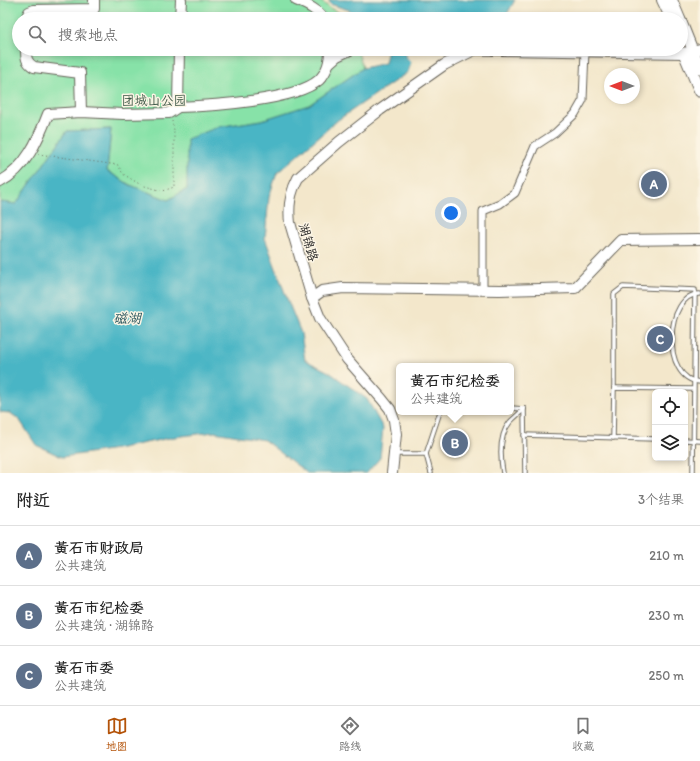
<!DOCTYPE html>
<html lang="zh">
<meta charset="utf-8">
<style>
body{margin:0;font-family:Itim,"LXGW WenKai TC",sans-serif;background:#f6f6f6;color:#222}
.controls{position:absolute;right:12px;bottom:12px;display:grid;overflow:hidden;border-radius:6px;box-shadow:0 2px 6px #0003}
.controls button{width:36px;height:36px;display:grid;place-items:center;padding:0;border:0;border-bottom:1px solid #e0e0e0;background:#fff;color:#222;font:20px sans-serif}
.compass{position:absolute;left:604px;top:68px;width:36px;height:36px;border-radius:50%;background:#fff;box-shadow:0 2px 6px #0003;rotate:270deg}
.you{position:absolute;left:451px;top:213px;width:14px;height:14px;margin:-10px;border:3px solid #fff;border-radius:50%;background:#1a73e8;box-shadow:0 0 0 6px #1a73e833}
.badge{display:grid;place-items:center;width:26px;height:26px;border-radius:50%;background:#b45309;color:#fff;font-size:13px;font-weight:700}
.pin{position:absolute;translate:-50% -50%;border:2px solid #fff;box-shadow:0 1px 4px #0006}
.popup{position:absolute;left:396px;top:363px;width:118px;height:52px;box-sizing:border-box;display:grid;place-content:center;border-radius:6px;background:#fff;filter:drop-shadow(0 1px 3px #0005);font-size:13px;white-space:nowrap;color:#767676}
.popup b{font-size:15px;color:#222}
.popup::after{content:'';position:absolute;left:50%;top:100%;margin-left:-8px;border:8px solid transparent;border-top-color:#fff}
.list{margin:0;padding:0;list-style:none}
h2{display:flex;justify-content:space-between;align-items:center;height:52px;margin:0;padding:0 16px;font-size:17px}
h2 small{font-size:13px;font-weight:400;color:#767676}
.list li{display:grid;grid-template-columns:26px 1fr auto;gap:12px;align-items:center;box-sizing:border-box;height:60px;padding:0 16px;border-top:1px solid #e0e0e0}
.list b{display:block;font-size:15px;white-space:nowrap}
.list p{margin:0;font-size:13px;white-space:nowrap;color:#767676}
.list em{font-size:13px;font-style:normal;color:#767676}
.icon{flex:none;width:22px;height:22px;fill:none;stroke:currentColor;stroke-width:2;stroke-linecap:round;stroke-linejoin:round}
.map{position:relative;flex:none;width:700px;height:473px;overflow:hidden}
.search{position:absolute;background:#fff;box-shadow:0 2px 6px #0003;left:12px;right:12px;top:12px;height:44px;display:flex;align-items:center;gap:10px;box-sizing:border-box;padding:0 14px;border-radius:22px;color:#767676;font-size:15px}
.sheet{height:232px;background:#fff}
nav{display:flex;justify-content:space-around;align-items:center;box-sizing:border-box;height:56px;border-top:1px solid #e0e0e0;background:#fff;font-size:11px;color:#767676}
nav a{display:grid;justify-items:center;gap:2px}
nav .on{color:#b45309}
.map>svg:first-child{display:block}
.green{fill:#87e2a8;stroke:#527f62}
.water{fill:#49b5c5;stroke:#326870}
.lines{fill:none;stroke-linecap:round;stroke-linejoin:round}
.lane-casing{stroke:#676359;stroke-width:5.5}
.street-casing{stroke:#676359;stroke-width:9}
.secondary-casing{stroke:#676359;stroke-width:12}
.primary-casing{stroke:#676359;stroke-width:13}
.path{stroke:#676359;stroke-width:1;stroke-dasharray:1 3;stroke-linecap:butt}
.lane{stroke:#fff;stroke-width:3.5}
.street{stroke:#fff;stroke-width:7}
.secondary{stroke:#fff;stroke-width:10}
.primary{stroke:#fff;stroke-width:11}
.labels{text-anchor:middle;stroke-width:3;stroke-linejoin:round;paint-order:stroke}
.park-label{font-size:13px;fill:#3c5746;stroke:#fcf5e5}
.street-label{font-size:13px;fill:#1c1c1c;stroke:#fcf5e5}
.water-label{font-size:14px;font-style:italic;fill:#2e5960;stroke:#fcf5e5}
</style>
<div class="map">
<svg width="700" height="473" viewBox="0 0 700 473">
<rect width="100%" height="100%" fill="#fcf5e5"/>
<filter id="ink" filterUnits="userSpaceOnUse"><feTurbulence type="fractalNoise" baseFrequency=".025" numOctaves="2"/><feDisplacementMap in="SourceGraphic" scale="8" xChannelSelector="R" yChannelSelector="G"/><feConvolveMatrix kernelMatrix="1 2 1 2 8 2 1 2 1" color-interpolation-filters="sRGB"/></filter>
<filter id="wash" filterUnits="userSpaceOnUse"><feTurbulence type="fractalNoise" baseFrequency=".012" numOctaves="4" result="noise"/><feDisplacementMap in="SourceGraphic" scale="16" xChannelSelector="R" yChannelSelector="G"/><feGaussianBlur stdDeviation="0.9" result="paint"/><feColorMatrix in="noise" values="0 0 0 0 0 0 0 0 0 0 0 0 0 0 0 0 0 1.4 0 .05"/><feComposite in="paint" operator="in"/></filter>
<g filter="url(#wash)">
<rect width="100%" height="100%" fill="#f3e7cb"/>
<polygon class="green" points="0,0 319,0 330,8 351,19 19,19 19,49 357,49 363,68 309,105 262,120 218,127 187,189 168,200 130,185 107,171 111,129 67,131 16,204 0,202"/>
<g class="water">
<polygon points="329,0 515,0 504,19 358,19 349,10 330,4"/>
<polygon points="388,49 407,49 405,56 411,62 408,72 338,120 277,173 269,197 265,238 286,296 301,333 305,360 329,372 367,399 383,428 380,458 367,473 307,473 264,440 214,432 174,437 116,449 62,457 36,445 19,419 10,413 0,412 0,202 16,204 67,131 111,129 107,171 130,185 168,200 187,189 187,139 218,127 262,120 309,105 363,68 385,63"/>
</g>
</g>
<g filter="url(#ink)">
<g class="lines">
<g class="lane-casing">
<g id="lane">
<path d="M700,294C665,293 660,380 700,382"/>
<polyline points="614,388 614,294 623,287 695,290 693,473"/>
<polyline points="511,408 524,409"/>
<polyline points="524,409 525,473"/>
<polyline points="524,435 655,439"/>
<polyline points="613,438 614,388 693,389"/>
<polyline points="685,440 700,441"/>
<polyline points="395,454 426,454 431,473"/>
<polyline points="426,454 440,412"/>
<path d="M503,473C500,456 499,435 510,422C515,417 520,413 524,409"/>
</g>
</g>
<g class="street-casing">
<polyline id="street" points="483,290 483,211 500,204 515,193 535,146 555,133 575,114 583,100 585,51"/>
</g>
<g class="secondary-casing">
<g id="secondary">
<path d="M296,0C307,5 317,9 324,19"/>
<polyline points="662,0 671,19"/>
<polyline points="672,0 680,19"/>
<polyline points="26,19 29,12 34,10 94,9 94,0"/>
<polyline points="180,19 181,0"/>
<polyline points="681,21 693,51"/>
<path d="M26,49C26,58 26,62 34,67L80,73L81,112"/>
<polyline points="436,49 684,53 700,49"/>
<polyline points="329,63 337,56 352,49"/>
<polyline points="178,107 179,49"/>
<path d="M0,182C26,168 38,140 48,114L81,112L123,114L169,113L178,107C210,106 295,101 319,80C328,71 330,61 330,49"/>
<polyline points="312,298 322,291 343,288 500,290 575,288 621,240 700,239"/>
<path d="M392,473L396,434L394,420L390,409L382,399L347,359L320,318L312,298L290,223C288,206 290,193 298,178L339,142L380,110L444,65L474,50"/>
</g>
</g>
<g class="primary-casing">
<g id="primary">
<polyline points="693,51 700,69"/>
<polyline points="684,53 700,91"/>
</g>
</g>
<polyline class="path" points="38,154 118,165 123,174 141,185 163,191 174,187 174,130 172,121"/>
<use href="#lane" class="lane"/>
<use href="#street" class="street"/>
<use href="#secondary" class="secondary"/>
<use href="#primary" class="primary"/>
</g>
</g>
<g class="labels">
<g class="park-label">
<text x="154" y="105">团城山公园</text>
</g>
<g class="street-label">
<text transform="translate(309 242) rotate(74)" y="5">湖锦路</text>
</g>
<g class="water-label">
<text x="127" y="323">磁湖</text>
</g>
</g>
</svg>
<div class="controls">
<button><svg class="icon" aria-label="locate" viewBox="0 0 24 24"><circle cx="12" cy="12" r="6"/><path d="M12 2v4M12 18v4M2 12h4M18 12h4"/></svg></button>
<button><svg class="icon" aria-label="layers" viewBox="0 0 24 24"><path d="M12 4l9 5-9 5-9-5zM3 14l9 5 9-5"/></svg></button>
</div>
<svg class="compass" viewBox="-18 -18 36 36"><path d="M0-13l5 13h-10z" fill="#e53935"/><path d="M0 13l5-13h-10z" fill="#767676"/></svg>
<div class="you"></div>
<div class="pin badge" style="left:654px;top:184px;background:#5c6f8a">A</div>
<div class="pin badge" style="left:455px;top:443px;background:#5c6f8a">B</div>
<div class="popup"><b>黄石市纪检委</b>公共建筑</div>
<div class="pin badge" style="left:660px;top:339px;background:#5c6f8a">C</div>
<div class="search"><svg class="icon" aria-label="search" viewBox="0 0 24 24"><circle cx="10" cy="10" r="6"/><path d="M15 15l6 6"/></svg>搜索地点</div>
</div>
<section class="sheet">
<h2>附近<small>3个结果</small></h2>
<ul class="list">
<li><span class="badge" style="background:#5c6f8a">A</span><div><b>黄石市财政局</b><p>公共建筑</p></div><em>210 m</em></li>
<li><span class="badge" style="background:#5c6f8a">B</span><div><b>黄石市纪检委</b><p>公共建筑 · 湖锦路</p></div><em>230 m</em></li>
<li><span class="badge" style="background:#5c6f8a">C</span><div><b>黄石市委</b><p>公共建筑</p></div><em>250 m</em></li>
</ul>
</section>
<nav>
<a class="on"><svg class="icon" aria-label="map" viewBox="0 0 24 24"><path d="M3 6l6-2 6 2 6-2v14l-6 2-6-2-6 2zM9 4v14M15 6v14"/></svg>地图</a>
<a><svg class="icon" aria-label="directions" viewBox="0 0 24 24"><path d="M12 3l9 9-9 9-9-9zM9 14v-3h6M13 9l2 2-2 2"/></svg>路线</a>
<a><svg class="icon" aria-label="saved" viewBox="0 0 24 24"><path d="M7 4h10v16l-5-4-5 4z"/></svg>收藏</a>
</nav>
